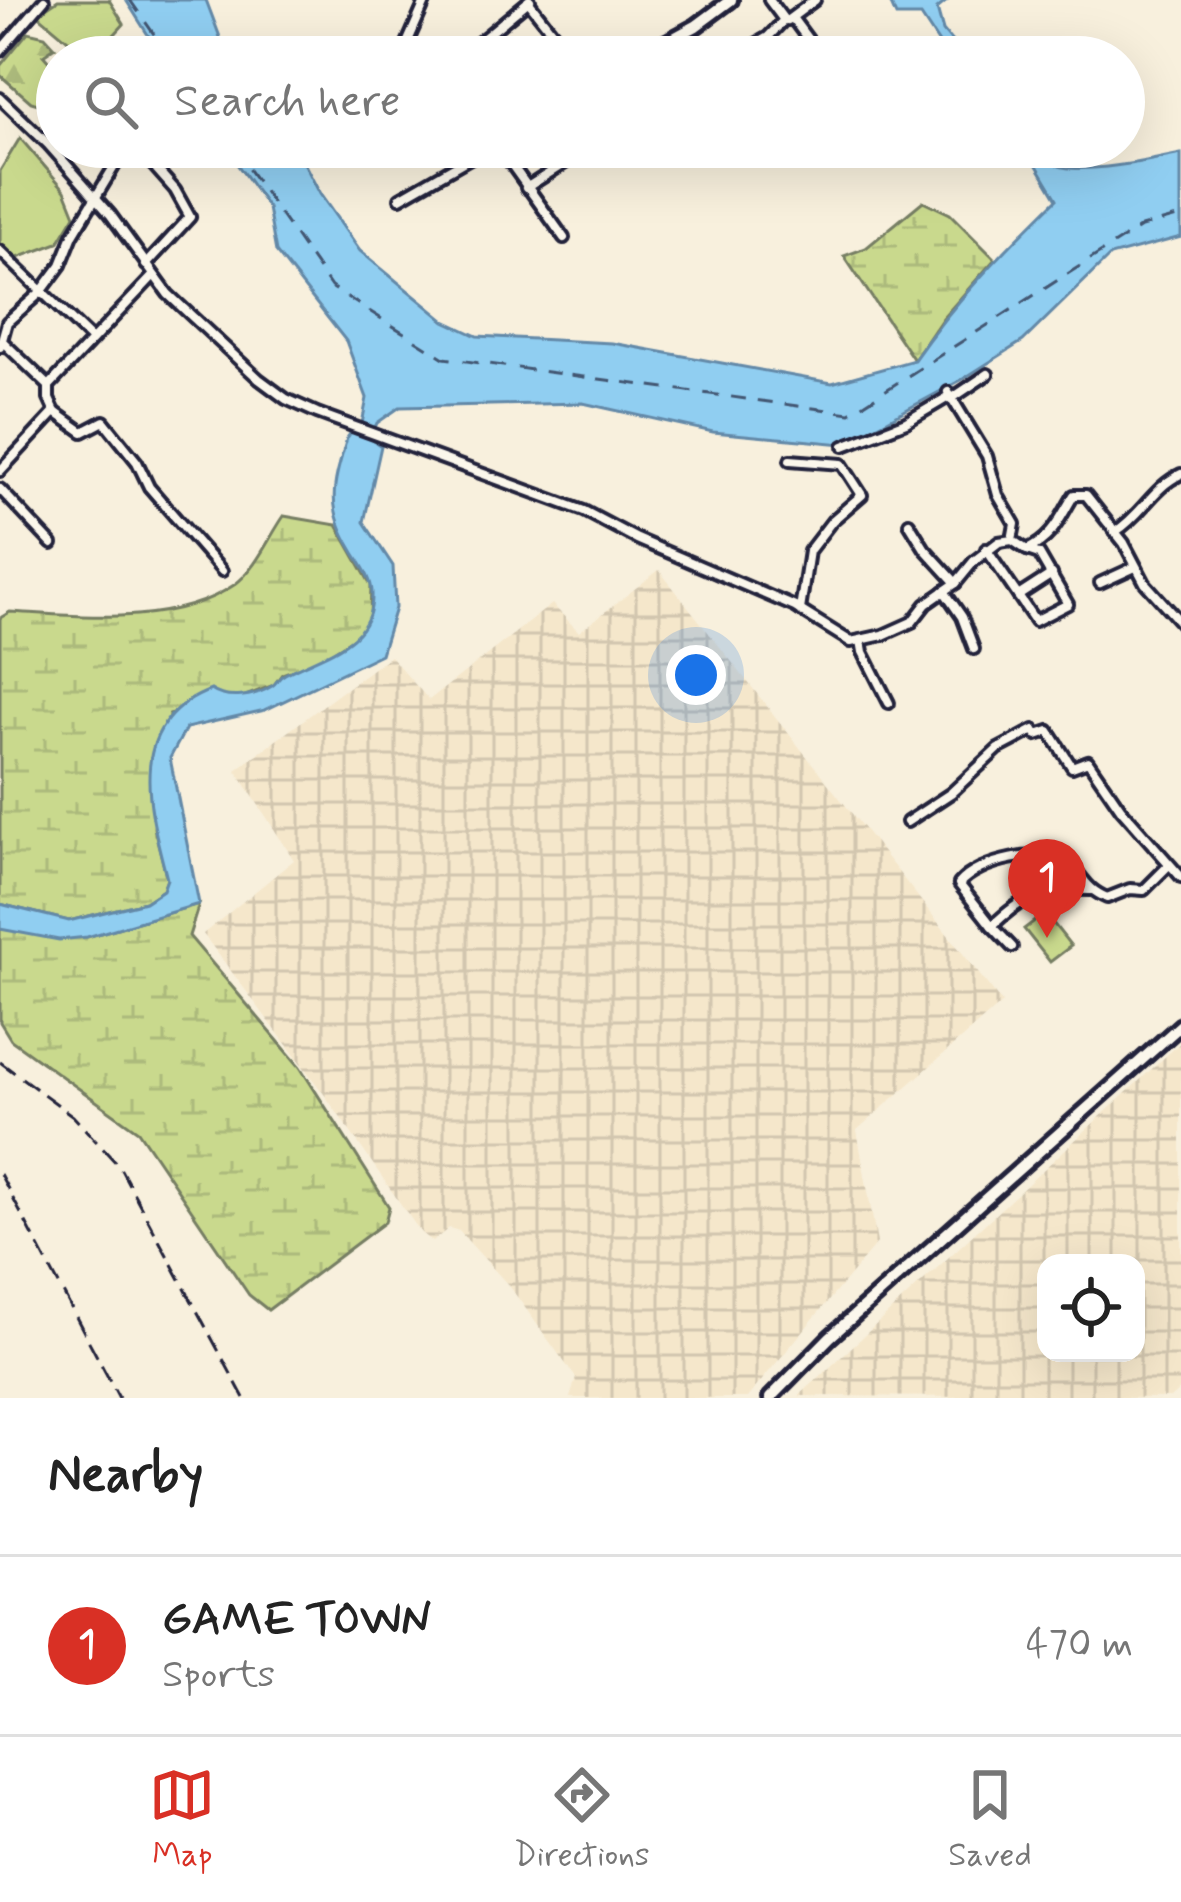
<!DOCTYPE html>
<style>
body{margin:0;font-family:Mynerve,sans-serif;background:#f2f2f2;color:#222}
.controls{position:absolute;right:36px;bottom:36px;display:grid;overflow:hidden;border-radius:24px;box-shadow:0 12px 48px #0002}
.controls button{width:108px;height:108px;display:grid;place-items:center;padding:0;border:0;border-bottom:3px solid #e0e0e0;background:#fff;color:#222;font:60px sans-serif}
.you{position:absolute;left:696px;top:675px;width:42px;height:42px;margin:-30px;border:9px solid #fff;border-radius:50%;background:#1a73e8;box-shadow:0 0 0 18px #1a73e833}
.badge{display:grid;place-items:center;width:78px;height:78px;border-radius:50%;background:#d93025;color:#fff;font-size:39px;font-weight:700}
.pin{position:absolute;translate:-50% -99px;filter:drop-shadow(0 3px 6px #0008)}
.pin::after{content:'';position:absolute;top:63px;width:42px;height:36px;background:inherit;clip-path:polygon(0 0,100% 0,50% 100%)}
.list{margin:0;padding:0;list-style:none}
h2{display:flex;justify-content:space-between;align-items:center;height:156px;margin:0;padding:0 48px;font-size:51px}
h2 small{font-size:39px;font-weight:400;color:#767676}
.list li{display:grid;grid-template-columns:78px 1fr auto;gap:36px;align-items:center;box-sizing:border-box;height:180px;padding:0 48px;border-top:3px solid #e0e0e0}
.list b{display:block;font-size:45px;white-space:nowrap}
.list p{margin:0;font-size:39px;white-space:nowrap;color:#767676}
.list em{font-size:39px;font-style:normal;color:#767676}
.icon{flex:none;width:66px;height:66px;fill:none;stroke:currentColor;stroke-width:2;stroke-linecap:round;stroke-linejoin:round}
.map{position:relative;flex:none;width:1181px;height:1398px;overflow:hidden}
.search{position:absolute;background:#fff;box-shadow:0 12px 48px #0002;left:36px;right:36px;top:36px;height:132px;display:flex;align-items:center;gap:30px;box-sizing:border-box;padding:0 42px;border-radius:66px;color:#767676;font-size:45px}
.sheet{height:336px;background:#fff}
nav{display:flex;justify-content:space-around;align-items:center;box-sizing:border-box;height:168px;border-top:3px solid #e0e0e0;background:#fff;font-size:33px;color:#767676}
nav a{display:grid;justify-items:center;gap:6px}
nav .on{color:#d93025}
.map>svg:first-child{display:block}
.industrial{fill:url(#industrial-grid);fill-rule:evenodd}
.green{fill:#c9d98d;stroke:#767e64;stroke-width:3}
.forest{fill:url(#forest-firs);stroke:#767e64;stroke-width:3}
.wetland{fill:url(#wetland-marsh);stroke:#767e64;stroke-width:3}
.water{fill:#90cef1;stroke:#6489a8;stroke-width:3}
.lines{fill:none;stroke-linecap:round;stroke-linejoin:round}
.ferry{stroke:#435672;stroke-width:3;stroke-dasharray:15 12;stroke-linecap:butt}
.minor-casing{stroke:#22223b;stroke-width:16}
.major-casing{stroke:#22223b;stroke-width:20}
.minor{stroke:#fbf7ec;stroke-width:8}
.major{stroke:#fbf7ec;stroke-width:10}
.rail{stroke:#22223b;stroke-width:3;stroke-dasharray:18 9;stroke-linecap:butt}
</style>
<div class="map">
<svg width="1181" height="1398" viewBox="0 0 1181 1398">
<defs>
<pattern id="industrial-grid" width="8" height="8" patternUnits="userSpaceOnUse" patternTransform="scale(3)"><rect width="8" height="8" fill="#f5e7cb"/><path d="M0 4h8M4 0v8" fill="none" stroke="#d2c6af"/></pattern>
<pattern id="forest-firs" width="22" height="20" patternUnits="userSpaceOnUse" patternTransform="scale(3)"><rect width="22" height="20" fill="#c9d98d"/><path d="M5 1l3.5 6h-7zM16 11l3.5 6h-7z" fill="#acba7b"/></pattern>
<pattern id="wetland-marsh" width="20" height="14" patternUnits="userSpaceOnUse" patternTransform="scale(3)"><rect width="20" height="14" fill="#c9d98d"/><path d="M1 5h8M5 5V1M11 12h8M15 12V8" fill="none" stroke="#acba7b"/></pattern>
</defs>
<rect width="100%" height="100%" fill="#f8f0dd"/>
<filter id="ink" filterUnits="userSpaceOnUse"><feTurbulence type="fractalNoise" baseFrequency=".00833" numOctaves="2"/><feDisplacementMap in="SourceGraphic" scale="24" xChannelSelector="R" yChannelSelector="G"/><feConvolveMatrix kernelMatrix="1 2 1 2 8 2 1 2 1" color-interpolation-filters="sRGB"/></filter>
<g filter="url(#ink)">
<g class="industrial">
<polygon points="659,570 1002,1003 857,1130 877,1243 747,1398 570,1398 576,1378 510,1287 459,1231 449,1228 432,1242 421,1233 324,1094 203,934 294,860 236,770 390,656 429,700 552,604 579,632"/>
<path d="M1181,1042V1388L1170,1398L799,1396ZM1046,1263H1136V1353H1046Z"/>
</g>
<g class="green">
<polygon points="58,0 109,0 124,24 105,45 87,56 37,14"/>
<polygon points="20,138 65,190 75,215 58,243 18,258 0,251 0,171"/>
<polygon points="1045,913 1071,946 1050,962 1024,929"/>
</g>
<polygon class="forest" points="28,32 45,36 55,47 43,55 57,71 57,97 48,107 31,102 0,75 0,66"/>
<g class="wetland">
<polygon points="923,201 950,214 995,259 942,319 914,360 844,256 866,248"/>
<path d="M284,516L337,525L371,585L370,618L357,636L318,661L282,674L274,685L243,697L219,696L169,715L154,828L167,879L163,890L145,902L69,921L0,904V618L10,612C80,616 173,627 234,585C257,568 268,539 284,516Z"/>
<polygon points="199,904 189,936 300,1067 389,1207 385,1222 268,1310 249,1295 138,1131 11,1040 0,1022 0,929 87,937"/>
</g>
<g class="water">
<polygon points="126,0 206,0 223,45 232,57 162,57"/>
<polygon points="889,0 948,0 937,9 943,31 965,57 948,57 921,16 896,16"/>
<path d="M225,147H296L320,194L360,251L445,321L477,336L612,343L832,383L914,360C955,300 1005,250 1057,199L1026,147H1043C1048,156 1052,165 1063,167C1093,173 1151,160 1181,154V237L1110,256L1023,341L963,379L843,444L713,432L583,403L400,407L377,423L370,438L381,446L364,522L393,566L395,608L381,654L265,710L186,728L170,758L199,904L87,937L59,940L0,929V904L69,921L145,902L163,890L167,879C149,808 123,723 211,690C227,701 255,697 272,686C278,682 278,677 285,674C321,654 374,645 372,593C372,578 360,563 353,551C325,506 333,486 347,438L352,431L360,434L367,398L346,341L276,252L268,208Z"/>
</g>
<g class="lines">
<g class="ferry">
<polyline points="130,0 170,57"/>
<polyline points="233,147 331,287 444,358 850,413 1141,227 1181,216"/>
</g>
<g class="minor-casing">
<g id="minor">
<polyline points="528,1 564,47"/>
<polyline points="793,19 821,57"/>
<polyline points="788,20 815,0"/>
<polyline points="0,51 44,0"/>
<polyline points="401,57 426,0"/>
<polyline points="461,57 530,0"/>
<polyline points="734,57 768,37 784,20 769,0"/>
<path d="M0,98L48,144L110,214L168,294L259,379L286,399L317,413L584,511L637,539L795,607L851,642L883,635L912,622L926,604L956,583L974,561L999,542L1012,540L1027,550C1054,537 1059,519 1074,495H1086L1124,543L1145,583L1181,623"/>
<polyline points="137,147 175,190 190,217 146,265"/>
<polyline points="333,147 344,154 362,147"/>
<polyline points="499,147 564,238"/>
<polyline points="526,188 590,147"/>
<polyline points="400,198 489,147"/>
<polyline points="0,251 92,340"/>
<polyline points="4,343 49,386"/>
<polyline points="0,347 7,322 41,292 61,265 73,235 126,147"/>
<polyline points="948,392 987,456 998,495 1015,524 1012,540"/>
<polyline points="951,399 988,374"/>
<polyline points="55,412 49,399 49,386 153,276"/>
<polyline points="844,446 906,422 950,396"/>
<polyline points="790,460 842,464 862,495 832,521 809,551 800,610"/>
<polyline points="0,471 55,412 83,432 104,421 137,462 149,487 222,571"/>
<polyline points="0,489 52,544"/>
<polyline points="909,523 925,549 956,583"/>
<path d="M1115,532C1143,514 1152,488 1181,474"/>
<polyline points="986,549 1035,621 1068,604 1039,554 1027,550"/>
<polyline points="1100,583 1135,567"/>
<polyline points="944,591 962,617 974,649"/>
<polyline points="1018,596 1052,574"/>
<polyline points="861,640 863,652 889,703"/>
<polyline points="907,822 951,793 998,749 1034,730 1037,735 1049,731 1072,767 1088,761 1121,809 1181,877"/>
<path d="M1090,890C1044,888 1026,893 992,926L959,884C977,861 1045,845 1070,866C1086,878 1083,887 1107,898L1130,889L1144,890L1169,865"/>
<polyline points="992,926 1012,947"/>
</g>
</g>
<g class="major-casing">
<g id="major">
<polyline points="639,57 696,26 731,0"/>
<polyline points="770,1398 830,1337 1181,1025"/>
</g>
</g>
<use href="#minor" class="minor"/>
<use href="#major" class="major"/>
<g class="rail">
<polyline points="0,1062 73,1116 119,1166 244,1398"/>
<polyline points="0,1174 119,1398"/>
</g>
</g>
</g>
</svg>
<div class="controls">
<button><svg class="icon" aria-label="locate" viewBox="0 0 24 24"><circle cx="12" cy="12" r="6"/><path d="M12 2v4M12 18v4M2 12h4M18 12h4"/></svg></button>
</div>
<div class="you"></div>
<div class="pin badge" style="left:1047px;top:938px">1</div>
<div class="search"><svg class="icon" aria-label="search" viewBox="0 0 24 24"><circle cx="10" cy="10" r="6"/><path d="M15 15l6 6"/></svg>Search here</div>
</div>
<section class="sheet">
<h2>Nearby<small></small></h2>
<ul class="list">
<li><span class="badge">1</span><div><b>GAME TOWN</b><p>Sports</p></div><em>470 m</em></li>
</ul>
</section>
<nav>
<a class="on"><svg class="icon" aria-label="map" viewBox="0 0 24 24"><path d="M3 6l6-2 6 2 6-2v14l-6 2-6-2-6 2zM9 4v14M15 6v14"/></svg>Map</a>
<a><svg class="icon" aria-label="directions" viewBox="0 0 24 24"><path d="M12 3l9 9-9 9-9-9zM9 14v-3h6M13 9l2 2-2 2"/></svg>Directions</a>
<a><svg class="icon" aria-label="saved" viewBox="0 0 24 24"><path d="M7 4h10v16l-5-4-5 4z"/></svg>Saved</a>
</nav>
